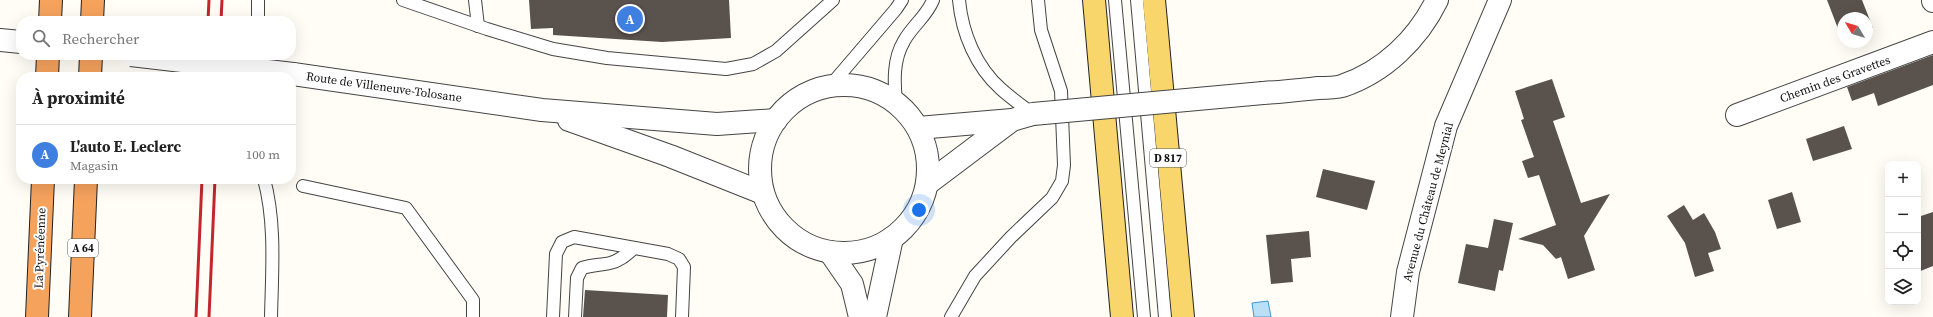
<!DOCTYPE html>
<html lang="fr">
<meta charset="utf-8">
<style>
body{margin:0;font-family:"Source Serif 4",serif;background:#f2f2f2;color:#222}
.controls{position:absolute;right:12px;bottom:12px;display:grid;overflow:hidden;border-radius:8px;box-shadow:0 4px 16px #0002}
.controls button{width:36px;height:36px;display:grid;place-items:center;padding:0;border:0;border-bottom:1px solid #e0e0e0;background:#fff;color:#222;font:20px sans-serif}
.compass{position:absolute;left:1837px;top:12px;width:36px;height:36px;border-radius:50%;background:#fff;box-shadow:0 4px 16px #0002;rotate:308deg}
.you{position:absolute;left:919px;top:210px;width:14px;height:14px;margin:-10px;border:3px solid #fff;border-radius:50%;background:#1a73e8;box-shadow:0 0 0 6px #1a73e833}
.badge{display:grid;place-items:center;width:26px;height:26px;border-radius:50%;background:#ea580c;color:#fff;font-size:13px;font-weight:700}
.pin{position:absolute;translate:-50% -50%;border:2px solid #fff;box-shadow:0 1px 4px #0006}
.list{margin:0;padding:0;list-style:none}
h2{display:flex;justify-content:space-between;align-items:center;height:52px;margin:0;padding:0 16px;font-size:17px}
h2 small{font-size:13px;font-weight:400;color:#767676}
.list li{display:grid;grid-template-columns:26px 1fr auto;gap:12px;align-items:center;box-sizing:border-box;height:60px;padding:0 16px;border-top:1px solid #e0e0e0}
.list b{display:block;font-size:15px;white-space:nowrap}
.list p{margin:0;font-size:13px;white-space:nowrap;color:#767676}
.list em{font-size:13px;font-style:normal;color:#767676}
.icon{flex:none;width:22px;height:22px;fill:none;stroke:currentColor;stroke-width:2;stroke-linecap:round;stroke-linejoin:round}
.map{position:relative;flex:none;width:1933px;height:317px;overflow:hidden}
.search{position:absolute;background:#fff;box-shadow:0 4px 16px #0002;left:16px;top:16px;width:280px;height:44px;display:flex;align-items:center;gap:10px;box-sizing:border-box;padding:0 14px;border-radius:16px;color:#767676;font-size:15px}
.panel{position:absolute;background:#fff;box-shadow:0 4px 16px #0002;left:16px;top:72px;width:280px;height:112px;border-radius:16px}
.map>svg:first-child{display:block}
.water{fill:#b9e0f7;stroke:#3f96cf}
.building{fill:#5a524d}
.lines{fill:none;stroke-linecap:round;stroke-linejoin:round}
.service-casing{stroke:#444;stroke-width:14}
.minor-casing{stroke:#444;stroke-width:24}
.tertiary-casing{stroke:#444;stroke-width:24}
.primary-casing{stroke:#222;stroke-width:24}
.motorway-casing{stroke:#222;stroke-width:24}
.service{stroke:#fff;stroke-width:12}
.minor{stroke:#fff;stroke-width:22}
.tertiary{stroke:#fff;stroke-width:22}
.primary{stroke:#f9d66b;stroke-width:22}
.motorway{stroke:#f5a25d;stroke-width:22}
.rail{stroke:#c4262e;stroke-width:3}
.tertiary-bridge-casing{stroke:#444;stroke-width:24;stroke-linecap:butt}
.tertiary-bridge{stroke:#fff;stroke-width:22}
.labels{text-anchor:middle;stroke-width:4;stroke-linejoin:round;paint-order:stroke}
.shield{fill:#fff;stroke:#585858;stroke-width:1}
.shield-label{font-size:11px;font-weight:bold;fill:#111}
.street-label{font-size:12px;fill:#111;stroke:#fff}
</style>
<div class="map">
<svg width="1933" height="317" viewBox="0 0 1933 317">
<rect width="100%" height="100%" fill="#fffdf5"/>
<polygon class="water" points="1268,301 1271,317 1254,317 1252,303"/>
<g class="building">
<polygon points="529,0 729,0 731,38 662,42 553,35 553,28 531,29"/>
<polygon points="1827,0 1862,0 1873,28 1867,30 1867,18 1843,18 1842,39"/>
<polygon points="1933,55 1933,85 1878,106 1874,93 1852,101 1847,87"/>
<polygon points="1552,79 1565,117 1553,121 1581,203 1610,194 1584,236 1595,270 1568,279 1561,257 1556,259 1543,245 1518,239 1556,225 1539,175 1528,178 1522,161 1534,157 1521,120 1524,119 1515,91"/>
<polygon points="1844,126 1852,149 1813,161 1806,139"/>
<polygon points="1323,169 1375,181 1367,210 1316,197"/>
<polygon points="1792,192 1801,222 1777,229 1768,200"/>
<polygon points="1684,205 1693,220 1704,213 1715,232 1721,249 1708,253 1714,271 1695,277 1685,243 1667,216"/>
<polygon points="1933,212 1933,266 1918,272 1918,217"/>
<polygon points="1494,219 1513,223 1503,271 1499,270 1495,291 1458,283 1466,244 1488,248"/>
<polygon points="1309,231 1311,257 1291,259 1293,282 1271,284 1266,235"/>
<polygon points="585,290 668,295 667,317 583,317"/>
</g>
<g class="lines">
<g class="service-casing">
<g id="service">
<polyline points="258,0 258,21"/>
<polyline points="403,0 487,29 553,49 607,58 726,69 753,64 776,51 833,0"/>
<polyline points="475,0 478,26"/>
<path d="M959,0C962,33 976,67 1001,89C1011,98 1022,106 1033,114"/>
<polyline points="1115,0 1144,317"/>
<polyline points="1137,0 1165,317"/>
<polyline points="831,85 896,9 902,0"/>
<path d="M896,102C894,82 893,59 904,41C912,26 927,16 933,0"/>
<path d="M264,179C276,223 272,271 271,317"/>
<polyline points="303,186 406,208 473,300 473,317"/>
<polyline points="553,317 556,254 562,242 574,237 668,254 679,259 684,267 682,317"/>
<path d="M575,317L577,278L582,268C592,265 601,265 610,263C620,261 627,254 634,248"/>
<polyline points="951,317 975,276 1011,237 1052,198 1062,181 1064,165 1061,91 1041,30 1038,0"/>
</g>
</g>
<g class="minor-casing">
<g id="minor">
<polyline points="1933,0 1933,1"/>
<polyline points="1737,115 1933,42"/>
<polyline points="1402,317 1408,272 1446,126 1500,0"/>
</g>
</g>
<g class="tertiary-casing">
<g id="tertiary">
<polyline points="0,40 21,42"/>
<polyline points="293,74 542,110 717,124 776,120"/>
<circle cx="844" cy="169" r="84"/>
<path d="M1263,93C1281,92 1299,90 1318,88C1325,88 1335,88 1342,86C1384,72 1418,39 1437,0"/>
<polyline points="569,120 670,156 763,193"/>
<polyline points="918,128 1012,120 1033,114"/>
<polyline points="927,184 1012,120"/>
<polyline points="830,252 852,284 860,317"/>
<polyline points="875,317 892,238"/>
</g>
</g>
<g class="primary-casing">
<g id="primary">
<polyline points="1094,0 1122,317"/>
<polyline points="1154,0 1183,317"/>
</g>
</g>
<g class="motorway-casing">
<g id="motorway">
<polyline points="50,21 51,0"/>
<polyline points="92,21 93,0"/>
<polyline points="47,77 48,55"/>
<polyline points="90,77 91,55"/>
<polyline points="37,317 43,179"/>
<polyline points="80,317 86,179"/>
</g>
</g>
<use href="#service" class="service"/>
<use href="#minor" class="minor"/>
<use href="#tertiary" class="tertiary"/>
<use href="#primary" class="primary"/>
<use href="#motorway" class="motorway"/>
<g class="rail">
<polyline points="208,21 209,0"/>
<polyline points="221,21 222,0"/>
<polyline points="206,77 207,55"/>
<polyline points="219,77 220,55"/>
<polyline points="196,317 202,179"/>
<polyline points="209,317 215,179"/>
</g>
<g class="tertiary-bridge-casing">
<g id="tertiary-bridge">
<polyline points="131,55 293,74"/>
<polyline points="1033,114 1263,93"/>
</g>
</g>
<use href="#tertiary-bridge" class="tertiary-bridge"/>
</g>
<g class="labels">
<g class="shield">
<rect x="1150" y="149" width="36" height="18" rx="3"/>
<rect x="68" y="239" width="30" height="18" rx="3"/>
</g>
<g class="shield-label">
<text x="1168" y="162">D 817</text>
<text x="83" y="252">A 64</text>
</g>
<g class="street-label">
<text transform="translate(1835 79) rotate(-20)" y="4">Chemin des Gravettes</text>
<text transform="translate(384 87) rotate(8)" y="4">Route de Villeneuve-Tolosane</text>
<text transform="translate(1428 202) rotate(-75)" y="4">Avenue du Château de Meynial</text>
<text transform="translate(40 248) rotate(-88)" y="4">La Pyrénéenne</text>
</g>
</g>
</svg>
<div class="controls">
<button>+</button>
<button>−</button>
<button><svg class="icon" aria-label="locate" viewBox="0 0 24 24"><circle cx="12" cy="12" r="6"/><path d="M12 2v4M12 18v4M2 12h4M18 12h4"/></svg></button>
<button><svg class="icon" aria-label="layers" viewBox="0 0 24 24"><path d="M12 4l9 5-9 5-9-5zM3 14l9 5 9-5"/></svg></button>
</div>
<svg class="compass" viewBox="-18 -18 36 36"><path d="M0-13l5 13h-10z" fill="#e53935"/><path d="M0 13l5-13h-10z" fill="#767676"/></svg>
<div class="you"></div>
<div class="pin badge" style="left:630px;top:19px;background:#3f7fe0">A</div>
<div class="search"><svg class="icon" aria-label="search" viewBox="0 0 24 24"><circle cx="10" cy="10" r="6"/><path d="M15 15l6 6"/></svg>Rechercher</div>
<section class="panel">
<h2>À proximité<small></small></h2>
<ul class="list">
<li><span class="badge" style="background:#3f7fe0">A</span><div><b>L'auto E. Leclerc</b><p>Magasin</p></div><em>100 m</em></li>
</ul>
</section>
</div>
